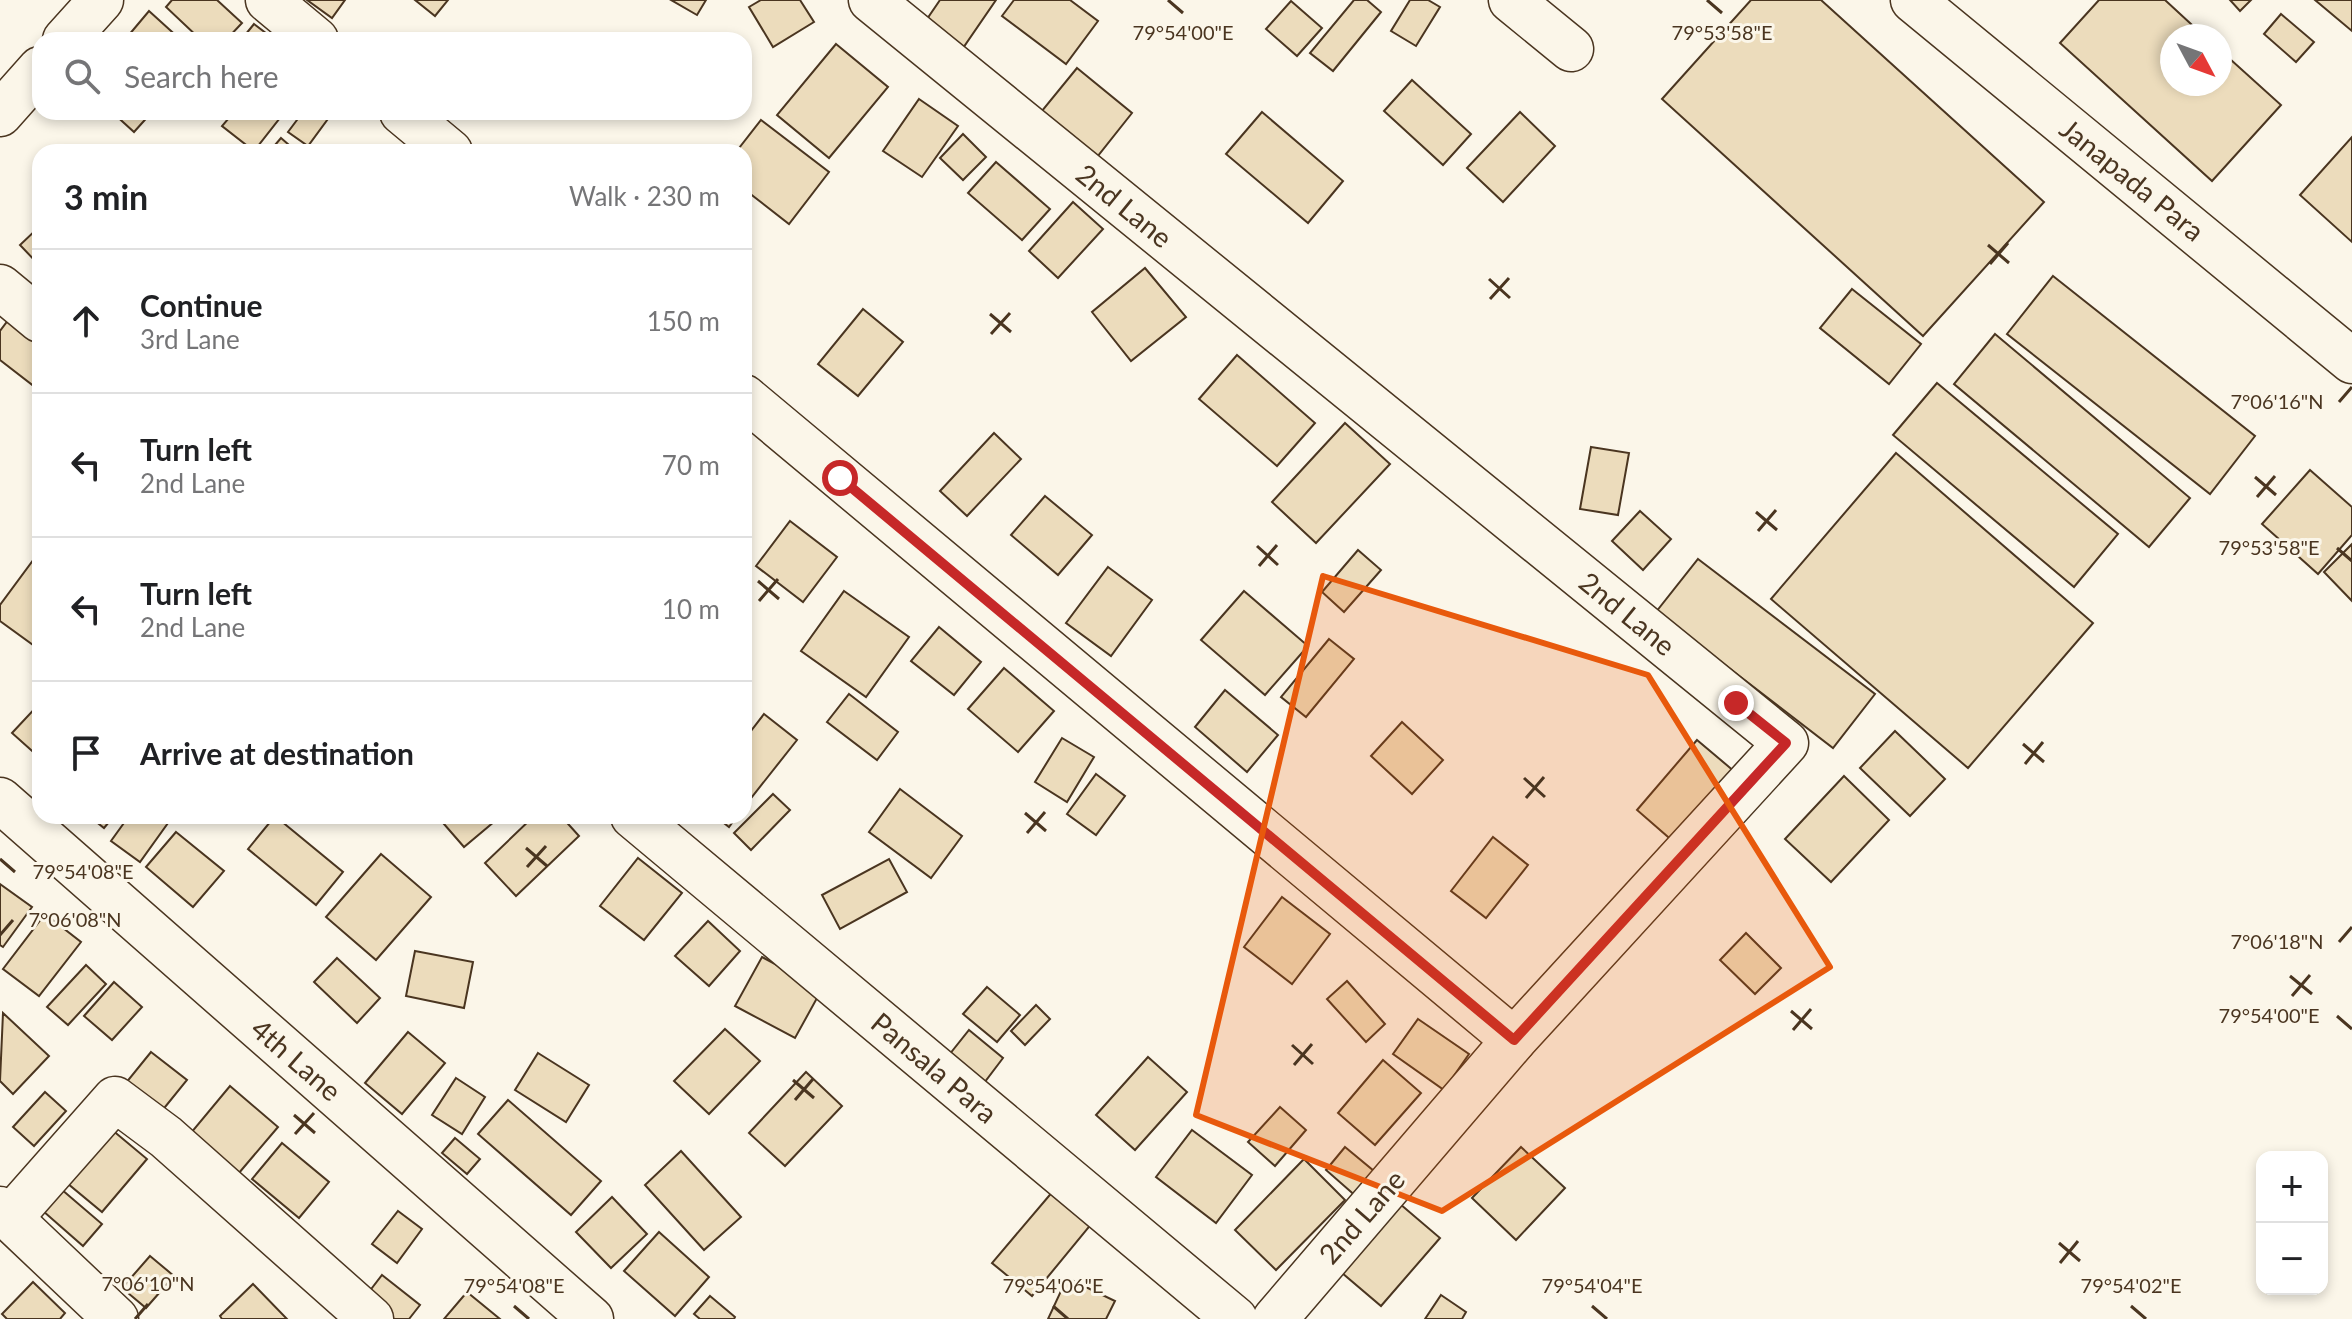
<!DOCTYPE html>
<meta charset="utf-8">
<style>
body{margin:0;font-family:Lato,sans-serif;background:#f6f6f6;color:#202124}
.controls{position:absolute;right:24px;bottom:24px;display:grid;overflow:hidden;border-radius:16px;box-shadow:0 4px 12px #0003}
.controls button{width:72px;height:72px;display:grid;place-items:center;padding:0;border:0;border-bottom:2px solid #e0e0e0;background:#fff;color:#202124;font:40px sans-serif}
.compass{position:absolute;left:2160px;top:24px;width:72px;height:72px;border-radius:50%;background:#fff;box-shadow:0 4px 12px #0003;rotate:131deg}
.stop{position:absolute;width:24px;height:24px;margin:-18px;border:6px solid #c62828;border-radius:50%;background:#fff}
.stop.end{background:#c62828;border-color:#fff;box-shadow:0 2px 8px #0008}
.list{margin:0;padding:0;list-style:none}
h2{display:flex;justify-content:space-between;align-items:center;height:104px;margin:0;padding:0 32px;font-size:34px}
h2 small{font-size:26px;font-weight:400;color:#757577}
.list li{display:grid;grid-template-columns:52px 1fr auto;gap:24px;align-items:center;box-sizing:border-box;height:144px;padding:0 32px;border-top:2px solid #e0e0e0}
.list b{display:block;font-size:30px;white-space:nowrap}
.list p{margin:0;font-size:26px;white-space:nowrap;color:#757577}
.list em{font-size:26px;font-style:normal;color:#757577}
.icon{flex:none;width:44px;height:44px;fill:none;stroke:currentColor;stroke-width:2;stroke-linecap:round;stroke-linejoin:round}
.map{position:relative;flex:none;width:2352px;height:1319px;overflow:hidden}
.search{position:absolute;background:#fff;box-shadow:0 4px 12px #0003;left:32px;top:32px;width:720px;height:88px;display:flex;align-items:center;gap:20px;box-sizing:border-box;padding:0 28px;border-radius:24px;color:#757577;font-size:30px}
.panel{position:absolute;background:#fff;box-shadow:0 4px 12px #0003;left:32px;top:144px;width:720px;height:680px;border-radius:24px}
.map>svg:first-child{display:block}
.building{fill:#ecdcbc;stroke:#4a3520;stroke-width:2}
.lines{fill:none;stroke-linecap:round;stroke-linejoin:round}
.minor-casing{stroke:#4a3520;stroke-width:47}
.minor{stroke:#fbf6e9;stroke-width:44}
.route{stroke:#c62828;stroke-width:10}
.marked{fill:#e8590c;fill-opacity:0.2;stroke:#e8590c;stroke-width:6;stroke-linejoin:round}
.ticks{fill:none;stroke:#4a3520;stroke-width:3}
.labels{text-anchor:middle;stroke-width:6;stroke-linejoin:round;paint-order:stroke}
.street-label{font-size:28px;fill:#4a3520;stroke:#fbf6e9}
.ticks-label{font-size:20px;text-anchor:middle;fill:#4a3520;stroke:#fbf6e9;stroke-width:6;stroke-linejoin:round;paint-order:stroke}
</style>
<div class="map">
<svg width="2352" height="1319" viewBox="0 0 2352 1319">
<rect width="100%" height="100%" fill="#fbf6e9"/>
<g class="building">
<polygon points="172,0 217,0 242,23 226,40 201,40 166,7"/>
<polygon points="307,0 345,0 332,18"/>
<polygon points="415,0 448,0 435,16"/>
<polygon points="671,0 706,0 697,15"/>
<polygon points="761,0 800,0 814,22 773,47 749,7"/>
<polygon points="940,0 996,0 963,48 925,22"/>
<polygon points="1014,0 1070,0 1098,21 1066,64 1002,16"/>
<polygon points="1354,0 1367,0 1381,12 1333,71 1310,53"/>
<polygon points="1410,0 1428,0 1440,7 1416,46 1391,31"/>
<polygon points="1751,0 1821,0 2044,202 1923,336 1662,99"/>
<polygon points="2099,0 2165,0 2204,36 2172,36 2172,84 2220,84 2220,50 2281,105 2212,181 2060,43"/>
<polygon points="2230,0 2251,0 2240,11"/>
<polygon points="2315,0 2352,0 2352,31"/>
<polygon points="1291,1 1322,28 1297,56 1266,29"/>
<polygon points="149,11 181,40 132,40 128,36"/>
<polygon points="2281,14 2314,42 2296,62 2264,34"/>
<polygon points="254,24 275,40 241,40"/>
<polygon points="836,44 888,87 829,158 777,115"/>
<polygon points="1077,68 1132,113 1097,157 1041,112"/>
<polygon points="1412,80 1471,134 1443,165 1384,111"/>
<polygon points="919,99 958,126 922,177 883,151"/>
<polygon points="112,112 152,112 134,132"/>
<polygon points="234,112 281,112 283,114 254,151 222,126"/>
<polygon points="303,112 333,112 308,146 288,132"/>
<polygon points="1262,112 1343,181 1308,223 1226,154"/>
<polygon points="1520,112 1555,146 1503,202 1467,168"/>
<polygon points="761,120 829,172 789,224 744,189 744,152 736,152"/>
<polygon points="963,134 986,157 963,180 940,158"/>
<polygon points="2352,137 2352,242 2300,195"/>
<polygon points="281,138 297,152 269,152"/>
<polygon points="996,162 1050,209 1022,240 968,193"/>
<polygon points="1073,202 1103,229 1058,278 1029,251"/>
<polygon points="40,226 40,266 20,245"/>
<polygon points="1145,268 1186,317 1131,361 1092,312"/>
<polygon points="2053,276 2255,436 2210,494 2007,334"/>
<polygon points="1852,289 1921,344 1889,384 1820,328"/>
<polygon points="863,309 903,342 858,396 818,364"/>
<polygon points="12,315 40,336 40,381 35,387 0,360 0,331"/>
<polygon points="1995,334 2190,498 2149,547 1954,384"/>
<polygon points="1237,355 1315,423 1277,466 1199,399"/>
<polygon points="1937,383 2118,534 2074,587 1893,435"/>
<polygon points="1345,423 1390,464 1316,543 1272,502"/>
<polygon points="994,433 1021,459 967,516 940,491"/>
<polygon points="1591,447 1629,453 1618,515 1580,509"/>
<polygon points="1896,453 2093,623 1968,768 1771,599"/>
<polygon points="2310,470 2352,507 2352,535 2318,574 2262,524"/>
<polygon points="1045,496 1092,535 1058,575 1011,535"/>
<polygon points="1640,511 1671,539 1643,570 1612,541"/>
<polygon points="790,521 837,557 803,602 756,566"/>
<polygon points="2352,544 2352,601 2324,572"/>
<polygon points="1358,550 1381,570 1344,612 1322,592"/>
<polygon points="34,559 40,564 40,650 0,621 0,605"/>
<polygon points="1698,559 1875,694 1833,748 1656,612"/>
<polygon points="1108,567 1152,600 1111,656 1066,623"/>
<polygon points="844,591 909,637 866,697 801,651"/>
<polygon points="1244,591 1308,646 1265,695 1201,640"/>
<polygon points="939,627 981,662 954,695 911,661"/>
<polygon points="1329,639 1354,659 1306,717 1281,697"/>
<polygon points="1004,668 1054,711 1018,752 968,709"/>
<polygon points="1225,690 1278,735 1247,772 1195,727"/>
<polygon points="849,694 898,732 877,760 827,722"/>
<polygon points="40,703 40,758 12,733"/>
<polygon points="764,714 797,740 744,807 744,740"/>
<polygon points="1402,722 1443,760 1412,794 1371,756"/>
<polygon points="1895,731 1945,779 1910,816 1860,768"/>
<polygon points="1062,738 1094,757 1067,802 1035,782"/>
<polygon points="1697,740 1735,772 1675,843 1637,810"/>
<polygon points="1096,774 1125,796 1096,835 1067,814"/>
<polygon points="1844,776 1889,820 1831,882 1785,839"/>
<polygon points="900,789 962,836 931,878 869,832"/>
<polygon points="773,794 790,810 751,850 734,833"/>
<polygon points="89,816 114,816 104,828"/>
<polygon points="129,816 173,816 140,862 111,841"/>
<polygon points="275,816 343,872 316,905 248,849"/>
<polygon points="437,816 501,816 464,847"/>
<polygon points="534,816 561,816 579,836 516,896 485,863"/>
<polygon points="715,816 737,816 729,827"/>
<polygon points="176,832 224,871 193,907 146,867"/>
<polygon points="1493,837 1528,865 1486,918 1451,891"/>
<polygon points="381,854 431,897 376,960 326,917"/>
<polygon points="638,858 682,893 644,940 600,906"/>
<polygon points="889,859 907,892 840,929 822,895"/>
<polygon points="0,884 32,907 3,947 0,945"/>
<polygon points="1282,897 1330,934 1292,984 1244,947"/>
<polygon points="45,914 81,942 39,996 3,969"/>
<polygon points="708,921 740,951 709,986 675,956"/>
<polygon points="1746,933 1781,968 1755,994 1720,960"/>
<polygon points="415,951 473,962 464,1008 406,996"/>
<polygon points="762,957 822,989 795,1038 735,1006"/>
<polygon points="337,958 380,998 357,1023 314,982"/>
<polygon points="86,965 106,984 68,1025 47,1007"/>
<polygon points="1347,981 1385,1024 1366,1042 1327,999"/>
<polygon points="114,982 142,1007 112,1040 84,1016"/>
<polygon points="987,987 1020,1015 997,1042 963,1014"/>
<polygon points="1036,1005 1050,1019 1025,1045 1011,1031"/>
<polygon points="3,1013 49,1056 13,1094 0,1081"/>
<polygon points="1418,1019 1469,1054 1444,1090 1393,1054"/>
<polygon points="725,1029 760,1061 709,1114 674,1081"/>
<polygon points="969,1030 1003,1058 984,1083 949,1055"/>
<polygon points="408,1032 445,1063 402,1114 365,1083"/>
<polygon points="151,1052 187,1080 161,1112 125,1084"/>
<polygon points="538,1053 589,1085 566,1122 515,1090"/>
<polygon points="1148,1057 1187,1092 1135,1150 1096,1115"/>
<polygon points="1383,1060 1421,1093 1375,1145 1338,1113"/>
<polygon points="806,1072 842,1106 785,1166 749,1133"/>
<polygon points="456,1078 485,1097 462,1134 432,1115"/>
<polygon points="230,1086 278,1127 233,1180 185,1140"/>
<polygon points="45,1092 66,1111 34,1146 13,1127"/>
<polygon points="508,1100 601,1181 571,1215 478,1134"/>
<polygon points="1280,1107 1306,1130 1275,1166 1248,1142"/>
<polygon points="105,1124 147,1159 102,1212 61,1178"/>
<polygon points="1192,1130 1252,1175 1216,1223 1156,1177"/>
<polygon points="455,1138 480,1159 467,1174 442,1153"/>
<polygon points="282,1143 329,1182 299,1218 252,1179"/>
<polygon points="1345,1147 1386,1181 1366,1205 1326,1170"/>
<polygon points="1521,1147 1565,1188 1516,1240 1472,1198"/>
<polygon points="681,1151 741,1217 704,1250 645,1185"/>
<polygon points="1304,1159 1345,1200 1276,1270 1235,1230"/>
<polygon points="54,1183 102,1224 83,1246 35,1204"/>
<polygon points="1054,1190 1093,1222 1032,1296 992,1263"/>
<polygon points="612,1197 647,1234 611,1268 576,1232"/>
<polygon points="1393,1198 1440,1238 1381,1306 1335,1267"/>
<polygon points="398,1211 422,1229 397,1263 372,1244"/>
<polygon points="659,1232 709,1277 675,1316 624,1271"/>
<polygon points="150,1256 174,1276 146,1308 122,1288"/>
<polygon points="382,1275 420,1305 409,1319 384,1319 362,1301"/>
<polygon points="1067,1278 1115,1301 1106,1319 1048,1319"/>
<polygon points="33,1282 65,1313 60,1319 7,1319 2,1314"/>
<polygon points="253,1284 287,1319 222,1319 220,1316"/>
<polygon points="467,1292 500,1319 444,1319"/>
<polygon points="1441,1295 1466,1312 1462,1319 1425,1319"/>
<polygon points="710,1296 735,1317 734,1319 700,1319 694,1314"/>
</g>
<g class="lines">
<g class="minor-casing">
<g id="minor">
<polyline points="268,0 316,40"/>
<polyline points="871,0 1786,743 1514,1040 1275,1319"/>
<polyline points="1511,0 1571,49"/>
<polyline points="1913,0 2352,361"/>
<polyline points="65,40 101,0"/>
<polyline points="402,112 450,152"/>
<polyline points="0,114 40,69"/>
<polyline points="0,287 40,320"/>
<polyline points="744,397 1514,1040"/>
<polyline points="0,800 591,1319"/>
<polyline points="633,816 1235,1319"/>
<polyline points="0,1209 116,1319"/>
<polyline points="10,1218 115,1099 166,1137 371,1319"/>
</g>
</g>
<use href="#minor" class="minor"/>
</g>
<g class="lines">
<polyline class="route" points="840,478 1514,1040 1786,743 1736,703"/>
</g>
<path class="marked" d="M1323,576L1648,675L1830,967L1442,1211L1196,1115Z"/>
<path class="ticks" d="M1168,0L1183,13M1707,0L1722,13M1988,245L2009,263M1990,264L2008,243M1489,279L1510,298M1490,299L1509,278M990,314L1011,332M991,334L1010,313M2339,402L2352,387M2255,477L2276,495M2257,497L2275,476M1756,512L1777,530M1758,531L1776,510M1257,546L1278,565M2337,548L2352,561M1259,566L1277,545M758,581L779,599M759,601L778,579M2023,744L2044,762M2025,764L2043,742M1524,778L1545,797M1526,798L1544,777M1025,813L1046,831M1027,833L1045,812M526,848L547,866M0,859L15,872M527,867L546,846M0,935L13,920M2339,942L2352,927M2290,976L2312,994M2292,996L2310,975M1791,1011L1812,1029M2337,1016L2352,1029M1793,1030L1811,1009M1292,1045L1313,1064M1294,1065L1312,1044M793,1080L814,1098M795,1100L813,1079M294,1115L315,1133M295,1134L314,1113M2059,1243L2080,1261M2060,1263L2078,1241M514,1306L529,1319M1053,1306L1068,1319M1592,1306L1607,1319M2131,1306L2146,1319M135,1319L148,1304"/>
<g class="labels">
<g class="street-label">
<text transform="translate(2132 180) rotate(39)" y="10">Janapada Para</text>
<text transform="translate(1124 206) rotate(39)" y="10">2nd Lane</text>
<text transform="translate(1627 614) rotate(39)" y="10">2nd Lane</text>
<text transform="translate(296 1060) rotate(41)" y="10">4th Lane</text>
<text transform="translate(934 1068) rotate(40)" y="10">Pansala Para</text>
<text transform="translate(1362 1217) rotate(-49)" y="10">2nd Lane</text>
</g>
</g>
<g class="ticks-label">
<text x="1183" y="40">79°54'00"E</text>
<text x="1722" y="40">79°53'58"E</text>
<text x="2277" y="409">7°06'16"N</text>
<text x="2269" y="555">79°53'58"E</text>
<text x="83" y="879">79°54'08"E</text>
<text x="75" y="927">7°06'08"N</text>
<text x="2277" y="949">7°06'18"N</text>
<text x="2269" y="1023">79°54'00"E</text>
<text x="148" y="1291">7°06'10"N</text>
<text x="514" y="1293">79°54'08"E</text>
<text x="1053" y="1293">79°54'06"E</text>
<text x="1592" y="1293">79°54'04"E</text>
<text x="2131" y="1293">79°54'02"E</text>
</g>
</svg>
<div class="controls">
<button>+</button>
<button>−</button>
</div>
<svg class="compass" viewBox="-18 -18 36 36"><path d="M0-13l5 13h-10z" fill="#e53935"/><path d="M0 13l5-13h-10z" fill="#757577"/></svg>
<div class="stop" style="left:840px;top:478px"></div>
<div class="stop end" style="left:1736px;top:703px"></div>
<div class="search"><svg class="icon" aria-label="search" viewBox="0 0 24 24"><circle cx="10" cy="10" r="6"/><path d="M15 15l6 6"/></svg>Search here</div>
<section class="panel">
<h2>3 min<small>Walk · 230 m</small></h2>
<ul class="list">
<li><svg class="icon" aria-label="ahead" viewBox="0 0 24 24"><path d="M12 20V5M6 11l6-6 6 6"/></svg><div><b>Continue</b><p>3rd Lane</p></div><em>150 m</em></li>
<li><svg class="icon" aria-label="left" viewBox="0 0 24 24"><path d="M17 20v-9H6M10 6l-5 5 5 5"/></svg><div><b>Turn left</b><p>2nd Lane</p></div><em>70 m</em></li>
<li><svg class="icon" aria-label="left" viewBox="0 0 24 24"><path d="M17 20v-9H6M10 6l-5 5 5 5"/></svg><div><b>Turn left</b><p>2nd Lane</p></div><em>10 m</em></li>
<li><svg class="icon" aria-label="arrive" viewBox="0 0 24 24"><path d="M6 21V4h12l-3 4 3 4H6"/></svg><div><b>Arrive at destination</b></div></li>
</ul>
</section>
</div>
